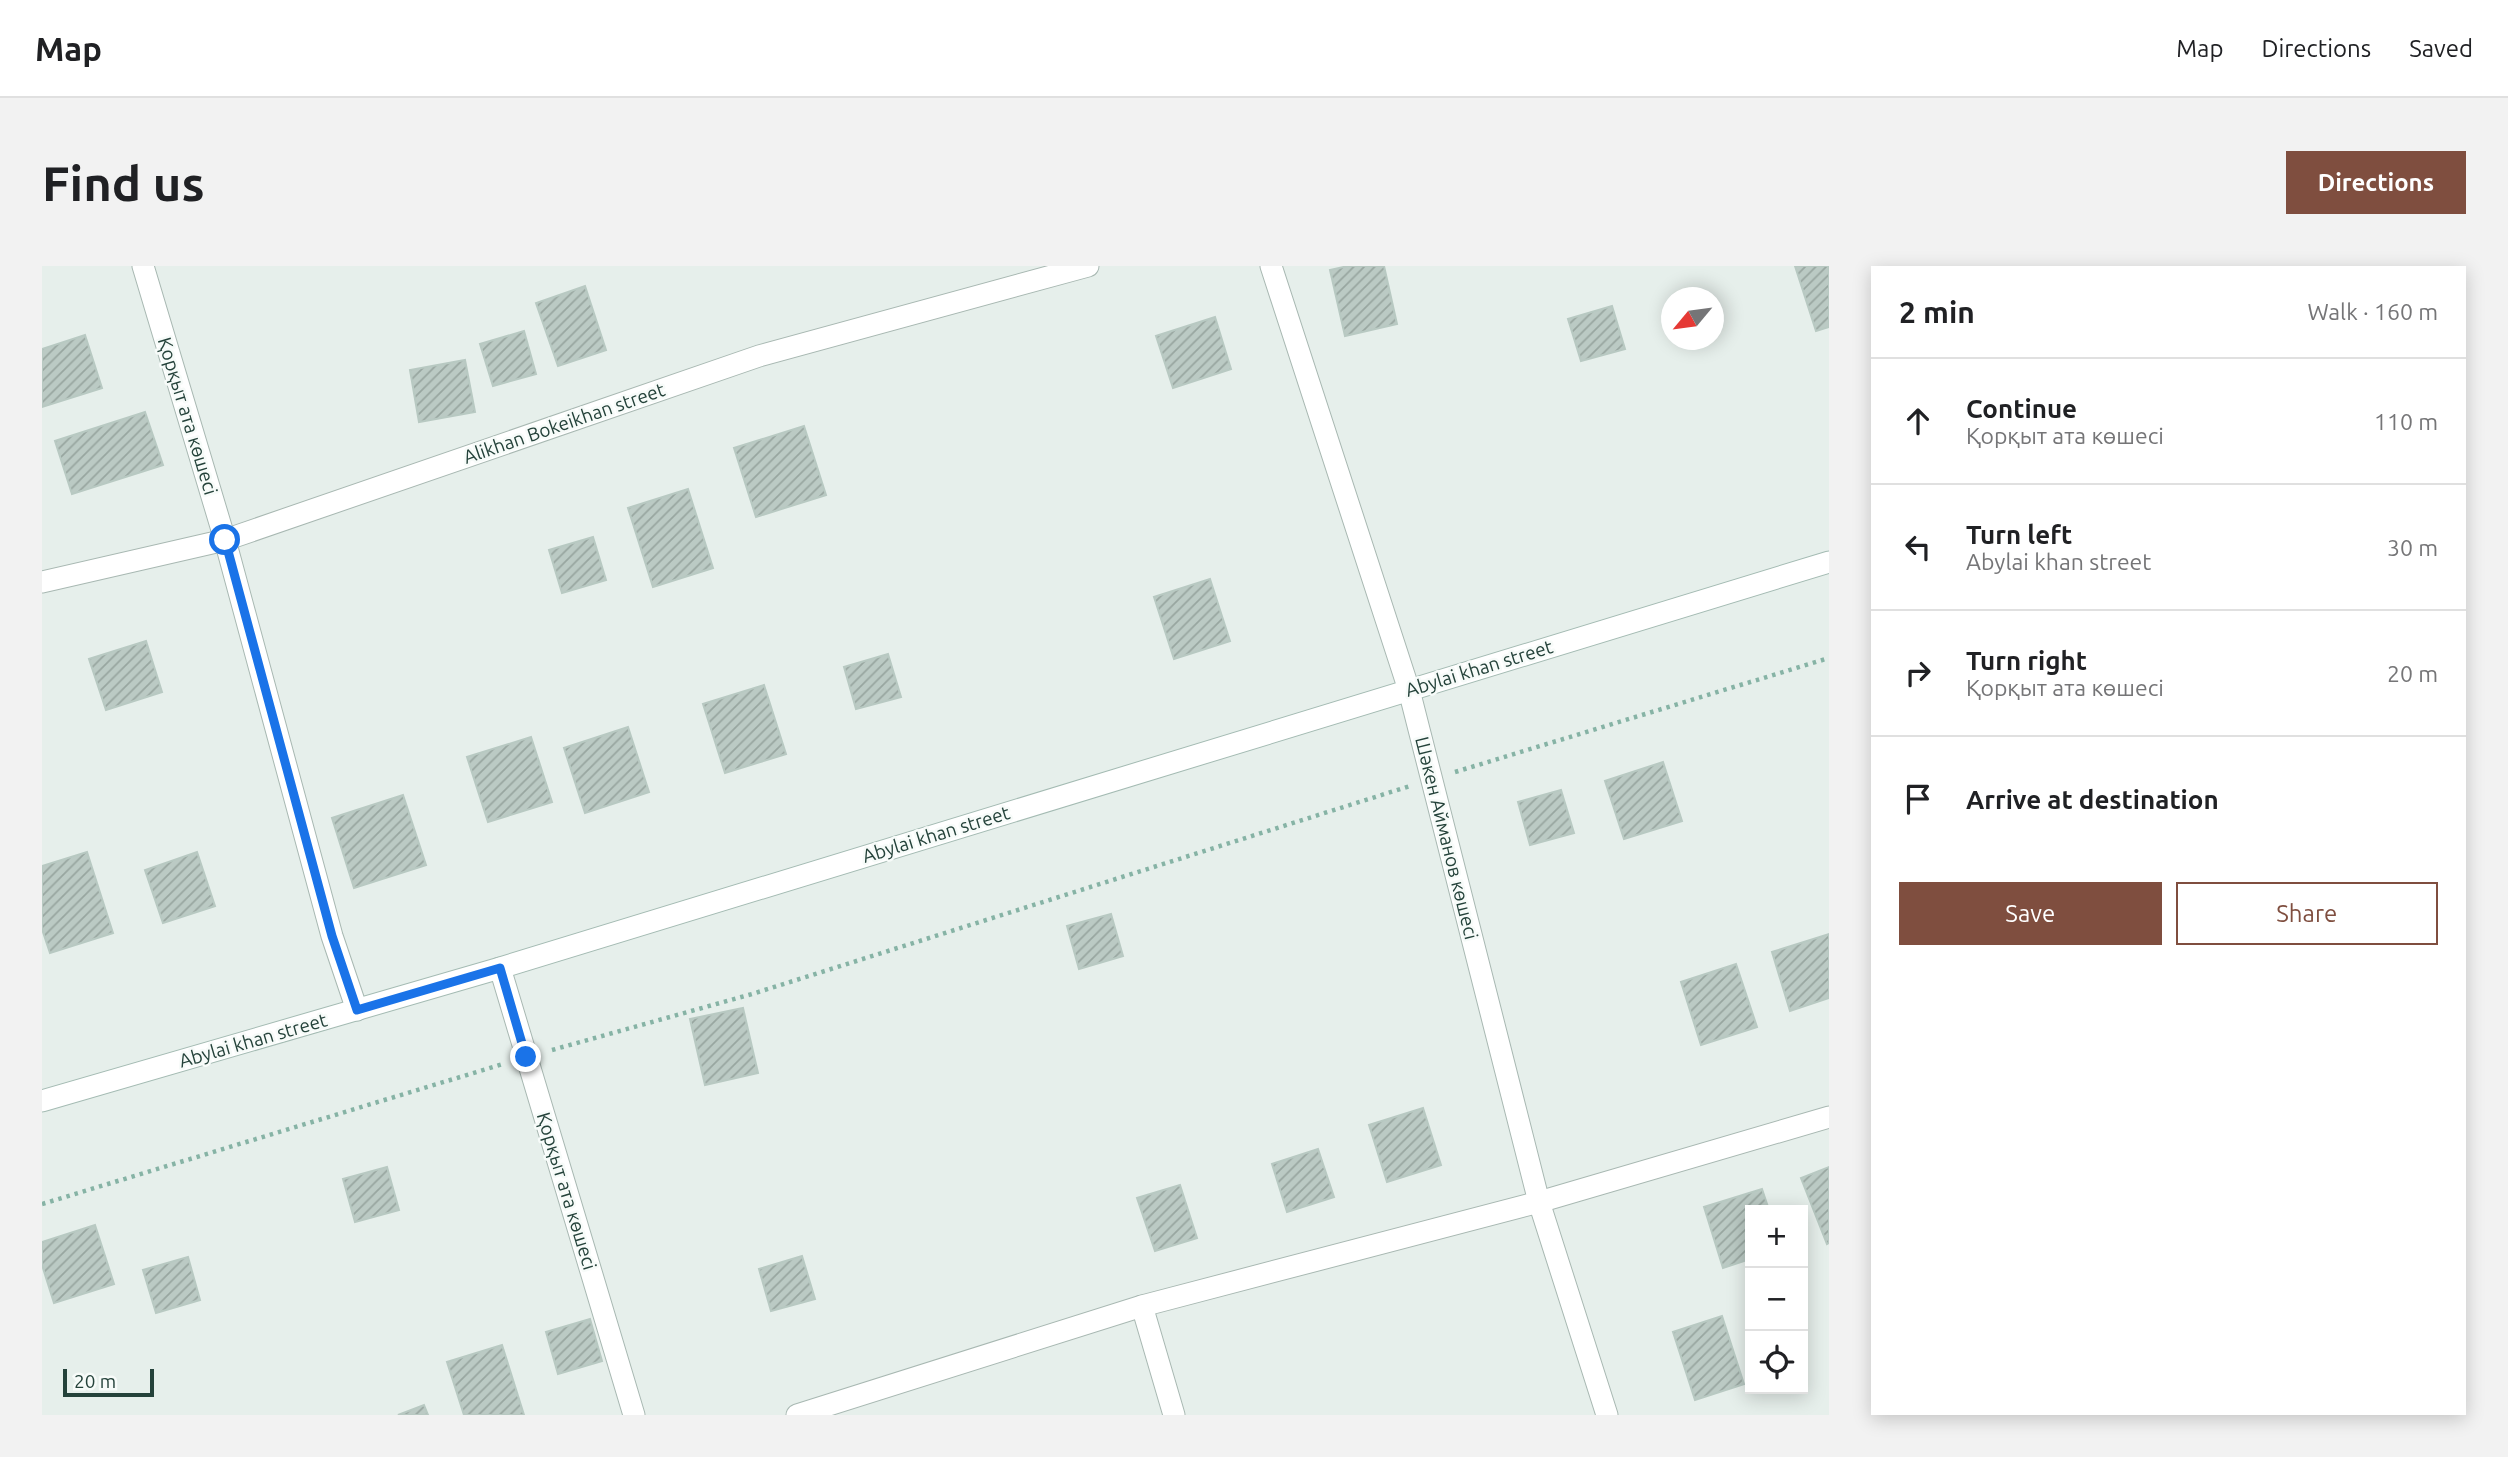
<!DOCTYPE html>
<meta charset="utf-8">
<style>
body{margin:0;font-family:Ubuntu,sans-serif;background:#f2f2f2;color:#202124}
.controls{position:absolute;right:21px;bottom:21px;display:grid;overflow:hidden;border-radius:0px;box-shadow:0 4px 18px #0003}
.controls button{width:63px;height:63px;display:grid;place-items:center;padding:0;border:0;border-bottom:2px solid #e0e0e0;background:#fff;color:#202124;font:35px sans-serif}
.compass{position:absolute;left:1619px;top:21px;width:63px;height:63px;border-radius:50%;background:#fff;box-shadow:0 4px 18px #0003;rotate:241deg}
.scale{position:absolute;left:21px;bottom:18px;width:91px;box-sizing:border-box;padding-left:7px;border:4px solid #24423a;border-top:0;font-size:19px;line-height:24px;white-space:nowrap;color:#24423a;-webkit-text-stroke:5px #f7fbf9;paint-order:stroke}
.stop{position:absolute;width:21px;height:21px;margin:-16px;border:5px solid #1a73e8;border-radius:50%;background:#fff}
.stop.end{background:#1a73e8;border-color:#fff;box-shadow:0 2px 7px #0008}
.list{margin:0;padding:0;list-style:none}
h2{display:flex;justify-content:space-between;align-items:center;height:91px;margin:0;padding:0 28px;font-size:30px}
h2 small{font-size:23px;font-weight:400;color:#757577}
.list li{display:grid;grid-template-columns:46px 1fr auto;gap:21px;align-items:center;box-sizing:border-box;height:126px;padding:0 28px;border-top:2px solid #e0e0e0}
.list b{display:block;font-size:26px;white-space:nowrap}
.list p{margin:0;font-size:23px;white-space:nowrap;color:#757577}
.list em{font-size:23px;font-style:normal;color:#757577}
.actions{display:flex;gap:14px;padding:21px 28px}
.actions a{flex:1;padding:16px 0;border:2px solid #7f4e3f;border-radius:0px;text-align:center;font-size:24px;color:#7f4e3f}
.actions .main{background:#7f4e3f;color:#fff}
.icon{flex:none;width:38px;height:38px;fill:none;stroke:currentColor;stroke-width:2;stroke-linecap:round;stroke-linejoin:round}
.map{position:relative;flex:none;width:1787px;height:1149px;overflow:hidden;border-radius:0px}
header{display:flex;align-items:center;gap:42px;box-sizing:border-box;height:98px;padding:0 35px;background:#fff;border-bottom:2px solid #e0e0e0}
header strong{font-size:33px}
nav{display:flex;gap:38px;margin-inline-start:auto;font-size:24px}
.intro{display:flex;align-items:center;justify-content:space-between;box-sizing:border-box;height:168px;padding:0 42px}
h1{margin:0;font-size:49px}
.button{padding:18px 32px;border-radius:0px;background:#7f4e3f;color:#fff;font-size:24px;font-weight:700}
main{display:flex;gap:42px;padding:0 42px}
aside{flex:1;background:#fff;border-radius:0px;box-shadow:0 4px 18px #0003}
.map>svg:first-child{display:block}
.building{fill:url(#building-hatch);stroke:#b8c9c2;stroke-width:2}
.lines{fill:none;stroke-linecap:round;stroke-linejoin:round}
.street-casing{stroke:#a8b8b2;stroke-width:23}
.secondary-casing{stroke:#a4bbb3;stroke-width:23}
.path{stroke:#86b3a5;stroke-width:4.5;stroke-dasharray:3.5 5;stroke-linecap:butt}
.street{stroke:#fff;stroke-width:21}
.secondary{stroke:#fff;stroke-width:21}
.route{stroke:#1a73e8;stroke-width:9}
.labels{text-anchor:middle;stroke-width:5;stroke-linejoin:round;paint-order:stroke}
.street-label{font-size:19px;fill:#24423a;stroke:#f7fbf9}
</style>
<header>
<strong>Map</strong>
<nav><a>Map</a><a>Directions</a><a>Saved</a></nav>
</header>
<div class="intro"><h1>Find us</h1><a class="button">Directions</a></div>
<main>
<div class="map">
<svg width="1787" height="1149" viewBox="0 0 1787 1149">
<defs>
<pattern id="building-hatch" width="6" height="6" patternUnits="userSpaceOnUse" patternTransform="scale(1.75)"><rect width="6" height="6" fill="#bbcac4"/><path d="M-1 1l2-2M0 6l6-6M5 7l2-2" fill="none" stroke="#98a6a0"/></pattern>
</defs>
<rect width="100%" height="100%" fill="#e6efeb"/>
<g class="building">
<polygon points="1306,0 1342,0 1355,58 1303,70 1288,4"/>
<polygon points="1753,0 1787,0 1787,61 1774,65"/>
<polygon points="543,20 564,84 516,100 494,37"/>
<polygon points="1570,40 1583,83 1539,95 1526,53"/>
<polygon points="1173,51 1189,103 1131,122 1114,70"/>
<polygon points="482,65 494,108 451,120 438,78"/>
<polygon points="43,69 60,122 0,141 0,83"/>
<polygon points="423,94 433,146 377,156 368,104"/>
<polygon points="103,146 121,199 30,228 13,175"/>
<polygon points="762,160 784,229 714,251 692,182"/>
<polygon points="646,223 671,302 611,321 586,242"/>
<polygon points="551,271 564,314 520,327 507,284"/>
<polygon points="1168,313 1188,375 1132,393 1112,331"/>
<polygon points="104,375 120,426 64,444 47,393"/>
<polygon points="846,388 859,431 814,443 802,401"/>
<polygon points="722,419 744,488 683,507 661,438"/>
<polygon points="586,461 607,526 543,547 522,482"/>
<polygon points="489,471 510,536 446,556 425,491"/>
<polygon points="1621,496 1640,555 1582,573 1563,515"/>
<polygon points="1519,524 1532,567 1488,579 1476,536"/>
<polygon points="361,529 384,599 312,622 290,552"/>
<polygon points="45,586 71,667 8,687 0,663 0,600"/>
<polygon points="155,586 173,640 121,657 103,604"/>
<polygon points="1069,648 1081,690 1037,703 1025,660"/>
<polygon points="1787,668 1787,732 1748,745 1730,686"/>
<polygon points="1694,698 1715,761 1659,779 1639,716"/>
<polygon points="701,742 716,807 663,819 648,753"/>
<polygon points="1381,842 1399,899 1345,916 1327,859"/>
<polygon points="1276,883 1292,931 1245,946 1230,898"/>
<polygon points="345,901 357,944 313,956 301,913"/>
<polygon points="1787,901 1787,977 1785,978 1759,912"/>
<polygon points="1138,919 1155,972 1113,985 1095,932"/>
<polygon points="1720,923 1727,944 1708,944 1708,993 1681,1002 1662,941"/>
<polygon points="53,959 72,1018 12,1037 0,999 0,976"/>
<polygon points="760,990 773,1033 729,1045 717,1003"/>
<polygon points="146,991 158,1034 114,1047 101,1004"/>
<polygon points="1680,1050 1702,1118 1653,1134 1631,1066"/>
<polygon points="548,1053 560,1095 516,1108 504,1066"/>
<polygon points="460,1079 482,1149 422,1149 405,1096"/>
<polygon points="382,1139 386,1149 356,1149"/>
</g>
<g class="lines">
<g class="street-casing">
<g id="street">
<polyline points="101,0 183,274 290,670 315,744"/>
<polyline points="1229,0 1367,424 1497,936 1565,1149"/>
<polyline points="0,316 183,274 717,90 1046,0"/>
<polyline points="458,702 592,1149"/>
<polyline points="1100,1040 1132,1149"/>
<polyline points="755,1149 1100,1040 1497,936 1787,851"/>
</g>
</g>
<g class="secondary-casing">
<polyline id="secondary" points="0,835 458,702 1787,296"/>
</g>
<g class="path">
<polyline points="1413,506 1787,392"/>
<polyline points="510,784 710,728 1368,520"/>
<polyline points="0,938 461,798"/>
</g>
<use href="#street" class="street"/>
<use href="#secondary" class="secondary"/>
</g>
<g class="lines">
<polyline class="route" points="183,274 290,670 315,744 458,702 484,791"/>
</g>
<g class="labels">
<g class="street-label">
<text transform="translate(146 150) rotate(73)" y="7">Қорқыт ата көшесі</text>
<text transform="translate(522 157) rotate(-19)" y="7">Alikhan Bokeikhan street</text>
<text transform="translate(1437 402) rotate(-17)" y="7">Abylai khan street</text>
<text transform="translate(894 568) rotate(-17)" y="7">Abylai khan street</text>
<text transform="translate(1405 572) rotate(76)" y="7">Шәкен Айманов көшесі</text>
<text transform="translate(211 774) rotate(-16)" y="7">Abylai khan street</text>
<text transform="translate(525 925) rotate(73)" y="7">Қорқыт ата көшесі</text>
</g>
</g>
</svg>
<div class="controls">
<button>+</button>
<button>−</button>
<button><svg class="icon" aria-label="locate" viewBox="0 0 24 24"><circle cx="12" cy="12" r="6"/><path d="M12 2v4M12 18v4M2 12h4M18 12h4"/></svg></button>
</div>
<svg class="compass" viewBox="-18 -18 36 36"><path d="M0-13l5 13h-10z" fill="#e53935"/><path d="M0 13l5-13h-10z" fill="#757577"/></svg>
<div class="scale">20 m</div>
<div class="stop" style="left:183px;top:274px"></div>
<div class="stop end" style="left:484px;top:791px"></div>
</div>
<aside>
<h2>2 min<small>Walk · 160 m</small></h2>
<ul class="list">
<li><svg class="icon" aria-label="ahead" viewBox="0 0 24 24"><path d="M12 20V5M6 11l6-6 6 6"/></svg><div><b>Continue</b><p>Қорқыт ата көшесі</p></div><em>110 m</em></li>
<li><svg class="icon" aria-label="left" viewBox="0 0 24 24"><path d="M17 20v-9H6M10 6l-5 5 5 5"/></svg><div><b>Turn left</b><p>Abylai khan street</p></div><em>30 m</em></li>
<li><svg class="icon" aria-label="right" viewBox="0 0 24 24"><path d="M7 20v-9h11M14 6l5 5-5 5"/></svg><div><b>Turn right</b><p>Қорқыт ата көшесі</p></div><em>20 m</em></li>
<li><svg class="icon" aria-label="arrive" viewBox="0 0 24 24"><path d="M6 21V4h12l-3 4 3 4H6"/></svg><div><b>Arrive at destination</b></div></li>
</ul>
<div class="actions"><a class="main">Save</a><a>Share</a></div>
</aside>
</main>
